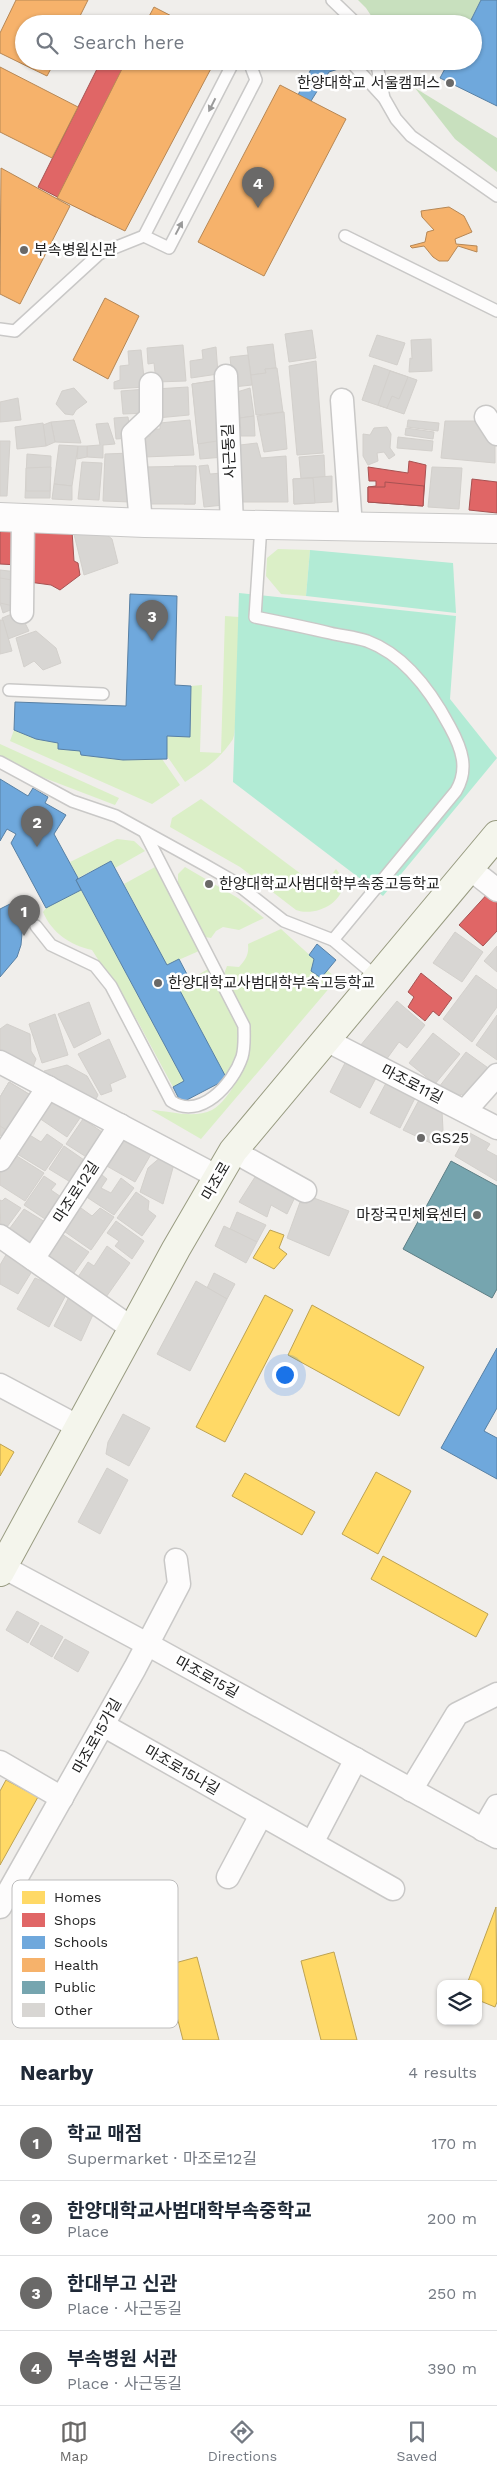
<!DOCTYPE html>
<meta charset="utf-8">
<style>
body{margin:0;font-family:"Work Sans","Noto Sans KR",sans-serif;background:#f6f6f7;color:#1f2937}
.controls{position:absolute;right:15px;bottom:15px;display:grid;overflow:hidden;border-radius:10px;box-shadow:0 1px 4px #0004}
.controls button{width:45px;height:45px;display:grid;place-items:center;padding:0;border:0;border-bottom:1px solid #e0e1e3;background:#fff;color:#1f2937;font:25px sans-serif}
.you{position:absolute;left:284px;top:1374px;width:18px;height:18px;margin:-12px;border:4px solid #fff;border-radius:50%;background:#1a73e8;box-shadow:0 0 0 8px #1a73e833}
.badge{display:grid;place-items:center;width:32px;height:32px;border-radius:50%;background:#6a6968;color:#fff;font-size:16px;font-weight:700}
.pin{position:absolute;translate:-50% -41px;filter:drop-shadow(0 1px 2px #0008)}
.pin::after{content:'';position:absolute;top:26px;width:18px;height:15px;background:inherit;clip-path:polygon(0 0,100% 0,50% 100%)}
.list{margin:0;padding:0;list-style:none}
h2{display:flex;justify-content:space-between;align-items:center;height:65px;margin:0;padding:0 20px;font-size:21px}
h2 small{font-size:16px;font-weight:400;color:#747a83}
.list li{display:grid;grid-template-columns:32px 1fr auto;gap:15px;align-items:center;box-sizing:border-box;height:75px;padding:0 20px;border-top:1px solid #e0e1e3}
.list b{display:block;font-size:19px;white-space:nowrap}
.list p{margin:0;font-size:16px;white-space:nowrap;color:#747a83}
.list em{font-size:16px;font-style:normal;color:#747a83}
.icon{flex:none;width:28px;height:28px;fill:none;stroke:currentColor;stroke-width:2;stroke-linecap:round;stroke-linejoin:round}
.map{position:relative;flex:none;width:497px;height:2040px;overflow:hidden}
.search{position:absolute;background:#fff;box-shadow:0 1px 4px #0004;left:15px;right:15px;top:15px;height:55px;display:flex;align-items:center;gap:12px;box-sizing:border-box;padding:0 18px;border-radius:28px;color:#747a83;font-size:19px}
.sheet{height:365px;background:#fff}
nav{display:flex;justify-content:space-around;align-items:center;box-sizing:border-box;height:70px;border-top:1px solid #e0e1e3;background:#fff;font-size:14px;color:#747a83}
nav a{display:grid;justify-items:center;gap:2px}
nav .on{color:#6a6968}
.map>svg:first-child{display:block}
.grass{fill:#dbefc7}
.forest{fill:#c8e0be}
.pitch{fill:#b2ebd5}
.homes{fill:#ffd966;stroke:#bda252}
.shops{fill:#e06666;stroke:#a75252}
.schools{fill:#6fa8dc;stroke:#5880a4}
.health{fill:#f6b26b;stroke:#b68755}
.public{fill:#76a5af;stroke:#5d7e85}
.building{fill:#d8d6d3;stroke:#d3d0cc}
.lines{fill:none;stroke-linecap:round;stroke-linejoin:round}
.service-casing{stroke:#c9c8c7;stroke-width:14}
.minor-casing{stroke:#c9c8c7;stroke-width:25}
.tertiary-casing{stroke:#c9c8c7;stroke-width:30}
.secondary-casing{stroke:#989b81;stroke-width:30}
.service{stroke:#fdfcfc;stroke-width:11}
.minor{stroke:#fdfcfc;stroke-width:22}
.tertiary{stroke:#fdfcfc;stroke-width:28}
.secondary{stroke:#f4f5ec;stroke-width:28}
.oneway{fill:#9a9a9a}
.poi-dot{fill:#6a6968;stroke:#fff;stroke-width:2}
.labels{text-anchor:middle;stroke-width:5;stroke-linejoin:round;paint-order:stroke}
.poi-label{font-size:15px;fill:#222;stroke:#fff;text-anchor:start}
.street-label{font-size:15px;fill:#222;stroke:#fff}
.key{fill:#fff;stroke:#bdbdbd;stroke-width:1}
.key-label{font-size:14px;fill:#222}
</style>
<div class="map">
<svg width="497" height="2040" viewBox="0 0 497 2040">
<rect width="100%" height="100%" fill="#f0eeeb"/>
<g class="grass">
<polygon points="278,549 310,550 306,596 281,594 266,576 267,558"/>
<path d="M225,616L239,617C238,633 238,733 233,739C220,759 205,769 185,782L167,756V736L190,737L191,686L202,685L200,752L221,753Z"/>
<polygon points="14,730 36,739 58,743 59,749 80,751 81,755 123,760 162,759 180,785 152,804 10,741"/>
<polygon points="0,744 119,798 115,805 26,771 0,757"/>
<path d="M201,799L321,889L336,869C358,894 320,919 296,910L240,867L170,827L172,818Z"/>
<polygon points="117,839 134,841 145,851 115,868 111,861 78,878 70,862"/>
<polygon points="155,867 199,951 167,965 124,884"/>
<polygon points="185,867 238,898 264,918 239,930 223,927 216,931 211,938 205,937 178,884 178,874"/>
<path d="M81,890L184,1081L173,1087L137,1020L92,950C70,945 52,933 43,912L46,908Z"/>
<path d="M281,929L314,959L311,971L320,978L327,970L337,979L201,1139L151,1110C170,1111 194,1119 212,1110C233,1098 254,1052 250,1029C248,1016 230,987 224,974L227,966L239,967C246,959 249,955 248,944Z"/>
<polygon points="208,969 239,1028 241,1046 227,1079 178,987"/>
</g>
<g class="forest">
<polygon points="358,0 481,0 469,24 397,24 390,20 383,24 376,23 366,8"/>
<polygon points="415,88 497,138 497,172 455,139"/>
</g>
<g class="pitch">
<polygon points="310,550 453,563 456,613 306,596"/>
<polygon points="239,593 456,616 450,699 497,758 383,896 233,782"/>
</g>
<g class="homes">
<polygon points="270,1230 284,1235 279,1248 287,1254 274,1269 253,1258"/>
<polygon points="265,1295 293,1310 225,1442 196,1427"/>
<polygon points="312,1305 424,1367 399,1416 288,1355"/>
<polygon points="0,1444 14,1452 0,1476"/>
<polygon points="376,1472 411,1491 378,1554 342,1534"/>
<polygon points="245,1473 315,1512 302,1535 232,1496"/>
<polygon points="383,1556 488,1614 476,1637 371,1579"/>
<polygon points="6,1780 38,1797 0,1865 0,1791"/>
<polygon points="496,1907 497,2002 495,2007 478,2000 478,1984 467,1984"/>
<polygon points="334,1952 357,2040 321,2040 301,1961"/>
<polygon points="197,1957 219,2040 183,2040 164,1966"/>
</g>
<g class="shops">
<polygon points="101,61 176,61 96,217 38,187"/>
<polygon points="409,461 426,465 423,506 368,502 368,487 376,486 376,481 369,481 368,467 408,473"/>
<polygon points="472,479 497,482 497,513 469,510"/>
<polygon points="385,482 424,486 423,506 368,502 368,487 385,487"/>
<polygon points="0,526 18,527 19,565 0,564"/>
<polygon points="32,529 72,531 74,561 78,563 80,575 60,590 51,585 29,582"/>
<polygon points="490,891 497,897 497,931 483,946 459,925"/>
<polygon points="421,973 452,998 439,1016 433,1011 425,1021 408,1007 414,997 408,992"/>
</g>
<g class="schools">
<polygon points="481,0 497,0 497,106 440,78 449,61 473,61 473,24 469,24"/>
<polygon points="315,61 363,61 329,72 311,101 298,95"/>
<polygon points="428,61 449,61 445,70"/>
<polygon points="130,594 177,596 175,685 191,686 190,737 167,736 167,759 123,760 81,755 80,751 58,749 58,743 36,739 14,730 15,702 126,706"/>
<polygon points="0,779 28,796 33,788 48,797 45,803 66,815 54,834 78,878 76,880 81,890 46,908 11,843 16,834 7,829 0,841"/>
<polygon points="111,861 167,965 179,959 190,980 178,987 227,1079 181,1103 173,1087 184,1081 76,880"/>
<polygon points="18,900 24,911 21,945 17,957 0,977 0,909"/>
<polygon points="317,944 336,960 321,978 311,971 314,959 309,955"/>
<polygon points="497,1348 497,1408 484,1431 497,1438 497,1479 441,1448"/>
</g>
<g class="health">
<polygon points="16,0 88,0 76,24 24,24 24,61 55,61 47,76 0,53 0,33"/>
<polygon points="154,7 187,24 145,24"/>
<polygon points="126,61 215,61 125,231 57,198"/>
<polygon points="0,67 78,107 52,158 0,132"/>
<polygon points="280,85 346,119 264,276 198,242"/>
<polygon points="1,168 70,206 20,304 0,294"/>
<polygon points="449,207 464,216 472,232 455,239 456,244 477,246 477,252 458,246 448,261 439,261 433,257 424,246 412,248 410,246 425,242 427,232 434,230 422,217 421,211"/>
<polygon points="105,298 139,316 108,379 73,360"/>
</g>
<polygon class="public" points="451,1161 497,1186 497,1289 492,1298 403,1249"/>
<g class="building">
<polygon points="312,330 316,358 289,362 285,334"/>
<polygon points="377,335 405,343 397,365 369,356"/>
<polygon points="431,339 432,371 409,372 410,358 412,359 411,340"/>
<polygon points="273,344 276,368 265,369 266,373 251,375 247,347"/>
<polygon points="183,345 186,381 156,382 154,363 148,364 147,348"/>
<polygon points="216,347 218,374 191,378 190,361 203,359 202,350"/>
<polygon points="141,350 145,387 114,389 114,382 120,380 120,366 129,365 128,351"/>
<polygon points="248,355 252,385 233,387 230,357"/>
<polygon points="316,361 323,453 297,455 289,366"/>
<polygon points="374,365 417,380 404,414 362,400"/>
<polygon points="277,368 283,412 256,415 251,375 266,373 265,369"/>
<polygon points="390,371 408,377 399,399 392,396 387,408 378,405"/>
<polygon points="219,380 224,457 200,459 192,384"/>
<polygon points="219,380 223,440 198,444 192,384"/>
<polygon points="188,387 189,415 157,418 155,389"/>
<polygon points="74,388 87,402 76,410 73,415 65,414 56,404 62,391"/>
<polygon points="250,388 254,416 240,418 237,392"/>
<polygon points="146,389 149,413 123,414 121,391"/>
<polygon points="18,398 21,420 0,422 0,402"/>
<polygon points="284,412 287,449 264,452 257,416"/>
<polygon points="254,416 255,436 241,436 240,418"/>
<polygon points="128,417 131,438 116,439 114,418"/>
<polygon points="74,420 81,443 55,442 51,422"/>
<polygon points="190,420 194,455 144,457 143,437 150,436 150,429 160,429 160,423"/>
<polygon points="408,420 439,423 438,431 407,427"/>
<polygon points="445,421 478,421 495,438 495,463 441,458"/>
<polygon points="51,422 55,442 46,446 43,425"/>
<polygon points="43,423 46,446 17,449 15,427"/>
<polygon points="108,423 115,444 103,445 103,458 87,457 87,446 100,445 96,424"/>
<polygon points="387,427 391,434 390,448 395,455 389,459 384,452 377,453 378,461 368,465 363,456 363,434 370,435 374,428"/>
<polygon points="406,428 434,432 433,439 405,435"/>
<polygon points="398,437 433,441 432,451 397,448"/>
<polygon points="0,441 10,441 7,496 0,496"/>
<polygon points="257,443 261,458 286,456 288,502 243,502 240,445"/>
<polygon points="59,445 78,446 72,486 54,484"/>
<polygon points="78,446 87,446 87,457 77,459"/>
<polygon points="131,453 131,502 103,501 105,454"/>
<polygon points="27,454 51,456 50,498 25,498"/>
<polygon points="324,455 325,477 301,479 299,457"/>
<polygon points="82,462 102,463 99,500 78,499"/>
<polygon points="208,465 210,474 222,473 224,505 204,507 199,466"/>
<polygon points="174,466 196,466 195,504 184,504 185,494 173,493"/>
<polygon points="196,466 195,504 145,504 144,467"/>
<polygon points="51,467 50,491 26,491 26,468"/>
<polygon points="432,467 462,468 459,509 428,507"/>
<polygon points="332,476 332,502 294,504 293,479"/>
<polygon points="313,478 315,503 294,504 293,479"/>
<polygon points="54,484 72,486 72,500 52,499"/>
<polygon points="73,530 102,531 112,539 118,563 84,575"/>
<polygon points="0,570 18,572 18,607 3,613 0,603"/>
<polygon points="0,578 18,581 18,607 0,603"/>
<polygon points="19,611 29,631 8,639 2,618"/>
<polygon points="0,620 3,620 12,651 0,654"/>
<polygon points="36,631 56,648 61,663 43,670 34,661 24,667 16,638"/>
<polygon points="455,932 483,952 462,982 433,963"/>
<polygon points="497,946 497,972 484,961"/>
<polygon points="476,975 497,990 497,1007 472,1042 443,1019"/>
<polygon points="397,1001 425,1025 407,1048 399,1042 386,1060 360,1046"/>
<polygon points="89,1002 101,1034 74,1048 58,1014"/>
<polygon points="55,1014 68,1055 42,1063 29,1024"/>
<polygon points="497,1015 497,1060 476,1045"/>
<polygon points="7,1024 30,1034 31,1051 36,1059 33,1067 0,1058 0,1029"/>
<polygon points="433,1033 460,1054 435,1084 409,1063"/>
<polygon points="109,1039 126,1077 110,1084 112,1091 101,1095 78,1054"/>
<polygon points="466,1052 491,1070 468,1099 461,1094 456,1100 439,1087"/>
<polygon points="345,1063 376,1078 360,1108 330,1092"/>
<polygon points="67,1065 87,1076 98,1095 92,1107 40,1079 44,1071"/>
<polygon points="9,1082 37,1099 10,1142 0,1135 0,1097"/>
<polygon points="9,1082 37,1099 14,1135 0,1126 0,1097"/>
<polygon points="386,1083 415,1098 400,1128 370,1113"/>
<polygon points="52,1099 80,1118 67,1137 39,1118"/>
<polygon points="419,1100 442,1111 443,1130 435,1145 403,1130"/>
<polygon points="83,1119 108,1136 91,1160 66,1144"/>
<polygon points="123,1130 154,1149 135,1182 105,1165"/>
<polygon points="468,1132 490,1144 486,1150 497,1156 497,1181 455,1156"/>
<polygon points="28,1134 41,1142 47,1134 63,1145 45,1171 14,1152"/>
<polygon points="64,1146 87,1162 72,1183 49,1169"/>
<polygon points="12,1153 44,1173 25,1201 0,1185 0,1171"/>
<polygon points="162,1156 174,1164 163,1204 140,1192 148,1168"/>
<polygon points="97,1171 107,1179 101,1188 111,1193 121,1178 134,1188 114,1215 82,1194"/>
<polygon points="44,1176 56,1184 51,1190 67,1201 51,1223 24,1205"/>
<polygon points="255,1177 295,1197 287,1214 271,1205 267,1217 239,1202"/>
<polygon points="136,1192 149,1201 148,1210 156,1216 142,1236 117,1218"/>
<polygon points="303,1194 349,1211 329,1256 287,1238"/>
<polygon points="5,1198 21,1208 1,1235 0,1200 2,1201"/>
<polygon points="74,1203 92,1216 100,1208 114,1217 91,1250 58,1227"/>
<polygon points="24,1209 50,1225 32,1249 7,1232"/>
<polygon points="237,1212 266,1225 257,1242 230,1229"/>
<polygon points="116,1221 144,1241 132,1259 115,1246 119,1241 107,1233"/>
<polygon points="224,1226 257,1242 246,1263 215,1246"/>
<polygon points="59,1232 89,1252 71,1277 41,1256"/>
<polygon points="107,1246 130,1263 104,1300 76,1280 88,1262 94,1266"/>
<polygon points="7,1253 34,1268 18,1294 0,1284 0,1265"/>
<polygon points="214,1273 235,1284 227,1299 207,1288"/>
<polygon points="35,1278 68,1291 49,1327 17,1309"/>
<polygon points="196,1281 227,1299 190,1371 157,1354"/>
<polygon points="71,1293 96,1308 81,1341 54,1326"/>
<polygon points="123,1414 150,1428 129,1466 106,1454 108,1442"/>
<polygon points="107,1468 128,1480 100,1534 78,1522"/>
<polygon points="17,1611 39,1623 28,1643 6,1630"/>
<polygon points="41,1625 63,1637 52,1657 30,1644"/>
<polygon points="65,1639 89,1652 78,1672 54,1658"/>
</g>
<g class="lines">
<g class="service-casing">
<g id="service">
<polyline points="332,0 357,24"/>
<polyline points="234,61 144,236 169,248 256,80 250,64"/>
<polyline points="350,61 383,97"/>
<polyline points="376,61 384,98 396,119 411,136 497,196"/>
<polyline points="345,236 497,311"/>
<polyline points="0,329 15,331 99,254 144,236"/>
<path d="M261,525L255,617C280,622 305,627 330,633C342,636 355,637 367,641C405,655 432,693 450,727C462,749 469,769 456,791L333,940"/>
<polyline points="9,690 103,694"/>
<polyline points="0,762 72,801 116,816 205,865 233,881 284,921 333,940 378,978"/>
<path d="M36,926L51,945L95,966L111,986L171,1101C200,1121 233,1084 242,1057C245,1047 244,1037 244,1026L145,833"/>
</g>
</g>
<g class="minor-casing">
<g id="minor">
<polyline points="226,376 232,525"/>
<polyline points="342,400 351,527"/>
<polyline points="486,417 497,434"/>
<polyline points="141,523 133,434 151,417 151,384"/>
<polyline points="22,612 23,518"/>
<polyline points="469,868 497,890"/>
<polyline points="326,1040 497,1128"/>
<polyline points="0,1062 218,1177"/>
<polyline points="465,1111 497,1075"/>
<polyline points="233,1151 305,1191"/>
<polyline points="0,1160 48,1087"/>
<polyline points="0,1236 133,1329"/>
<polyline points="33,1259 120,1125"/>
<polyline points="0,1385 79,1427"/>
<polyline points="3,1567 147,1644 497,1837"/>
<polyline points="103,1725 393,1889"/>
<polyline points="0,1762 62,1798"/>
<polyline points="411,1790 457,1714 497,1694"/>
<polyline points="483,1830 497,1806"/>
<polyline points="312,1843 356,1759"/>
<polyline points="228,1877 261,1815"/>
<polyline points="0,1907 135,1668 179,1584 176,1560"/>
</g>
</g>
<g class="tertiary-casing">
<polyline id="tertiary" points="0,517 145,523 497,529"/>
</g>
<g class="secondary-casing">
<polyline id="secondary" points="0,1572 176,1249 233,1151 497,835"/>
</g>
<use href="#service" class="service"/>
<use href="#minor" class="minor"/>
<use href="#tertiary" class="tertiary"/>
<use href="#secondary" class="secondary"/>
</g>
<defs><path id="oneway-solid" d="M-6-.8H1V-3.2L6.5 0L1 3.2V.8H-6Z" transform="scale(1.25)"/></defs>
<g class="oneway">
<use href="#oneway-solid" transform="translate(212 105) rotate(117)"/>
<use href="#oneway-solid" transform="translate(179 228) rotate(-62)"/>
</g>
<g class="poi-dot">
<circle cx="450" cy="83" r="5"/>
<circle cx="24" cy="250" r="5"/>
<circle cx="209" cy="884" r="5"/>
<circle cx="158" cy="983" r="5"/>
<circle cx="421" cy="1138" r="5"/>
<circle cx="477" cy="1215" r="5"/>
</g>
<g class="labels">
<g class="poi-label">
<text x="440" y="88" text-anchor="end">한양대학교 서울캠퍼스</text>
<text x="34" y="255">부속병원신관</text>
<text x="219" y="889">한양대학교사범대학부속중고등학교</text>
<text x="168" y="988">한양대학교사범대학부속고등학교</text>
<text x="431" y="1143">GS25</text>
<text x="467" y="1220" text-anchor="end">마장국민체육센터</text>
</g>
<g class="street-label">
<text transform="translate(229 451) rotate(-93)" y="5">사근동길</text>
<text transform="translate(412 1084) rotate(27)" y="5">마조로11길</text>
<text transform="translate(216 1181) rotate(-60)" y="5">마조로</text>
<text transform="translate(76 1192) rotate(-57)" y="5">마조로12길</text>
<text transform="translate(207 1677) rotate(29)" y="5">마조로15길</text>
<text transform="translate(97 1736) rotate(-61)" y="5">마조로15가길</text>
<text transform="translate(182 1770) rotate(30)" y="5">마조로15나길</text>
</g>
</g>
<rect x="12" y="1880" width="166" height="148" rx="8" class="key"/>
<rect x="22" y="1891" width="23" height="13" fill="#ffd966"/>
<rect x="22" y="1913" width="23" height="14" fill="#e06666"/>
<rect x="22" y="1936" width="23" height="13" fill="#6fa8dc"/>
<rect x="22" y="1958" width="23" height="14" fill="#f6b26b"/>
<rect x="22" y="1981" width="23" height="13" fill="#76a5af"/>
<rect x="22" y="2003" width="23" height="14" fill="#d8d6d3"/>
<g class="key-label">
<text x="54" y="1902">Homes</text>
<text x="54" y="1925">Shops</text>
<text x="54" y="1947">Schools</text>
<text x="54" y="1970">Health</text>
<text x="54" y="1992">Public</text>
<text x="54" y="2015">Other</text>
</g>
</svg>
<div class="controls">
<button><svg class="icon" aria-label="layers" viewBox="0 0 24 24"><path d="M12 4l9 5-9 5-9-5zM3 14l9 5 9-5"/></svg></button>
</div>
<div class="you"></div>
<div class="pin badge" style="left:24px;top:936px">1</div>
<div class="pin badge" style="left:37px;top:847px">2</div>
<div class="pin badge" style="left:152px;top:641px">3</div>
<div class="pin badge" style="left:258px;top:208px">4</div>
<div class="search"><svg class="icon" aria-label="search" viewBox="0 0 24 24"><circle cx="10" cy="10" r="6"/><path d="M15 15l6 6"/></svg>Search here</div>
</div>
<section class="sheet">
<h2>Nearby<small>4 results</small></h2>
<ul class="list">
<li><span class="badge">1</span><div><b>학교 매점</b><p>Supermarket · 마조로12길</p></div><em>170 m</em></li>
<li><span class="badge">2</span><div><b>한양대학교사범대학부속중학교</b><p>Place</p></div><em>200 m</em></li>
<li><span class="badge">3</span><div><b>한대부고 신관</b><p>Place · 사근동길</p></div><em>250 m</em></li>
<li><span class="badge">4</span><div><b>부속병원 서관</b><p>Place · 사근동길</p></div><em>390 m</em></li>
</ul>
</section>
<nav>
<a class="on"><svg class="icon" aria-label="map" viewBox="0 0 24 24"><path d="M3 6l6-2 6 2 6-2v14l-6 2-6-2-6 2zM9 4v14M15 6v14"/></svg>Map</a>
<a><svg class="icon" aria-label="directions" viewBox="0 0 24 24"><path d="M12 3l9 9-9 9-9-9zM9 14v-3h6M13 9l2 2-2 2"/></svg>Directions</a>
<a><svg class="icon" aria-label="saved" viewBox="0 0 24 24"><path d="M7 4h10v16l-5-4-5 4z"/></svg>Saved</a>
</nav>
